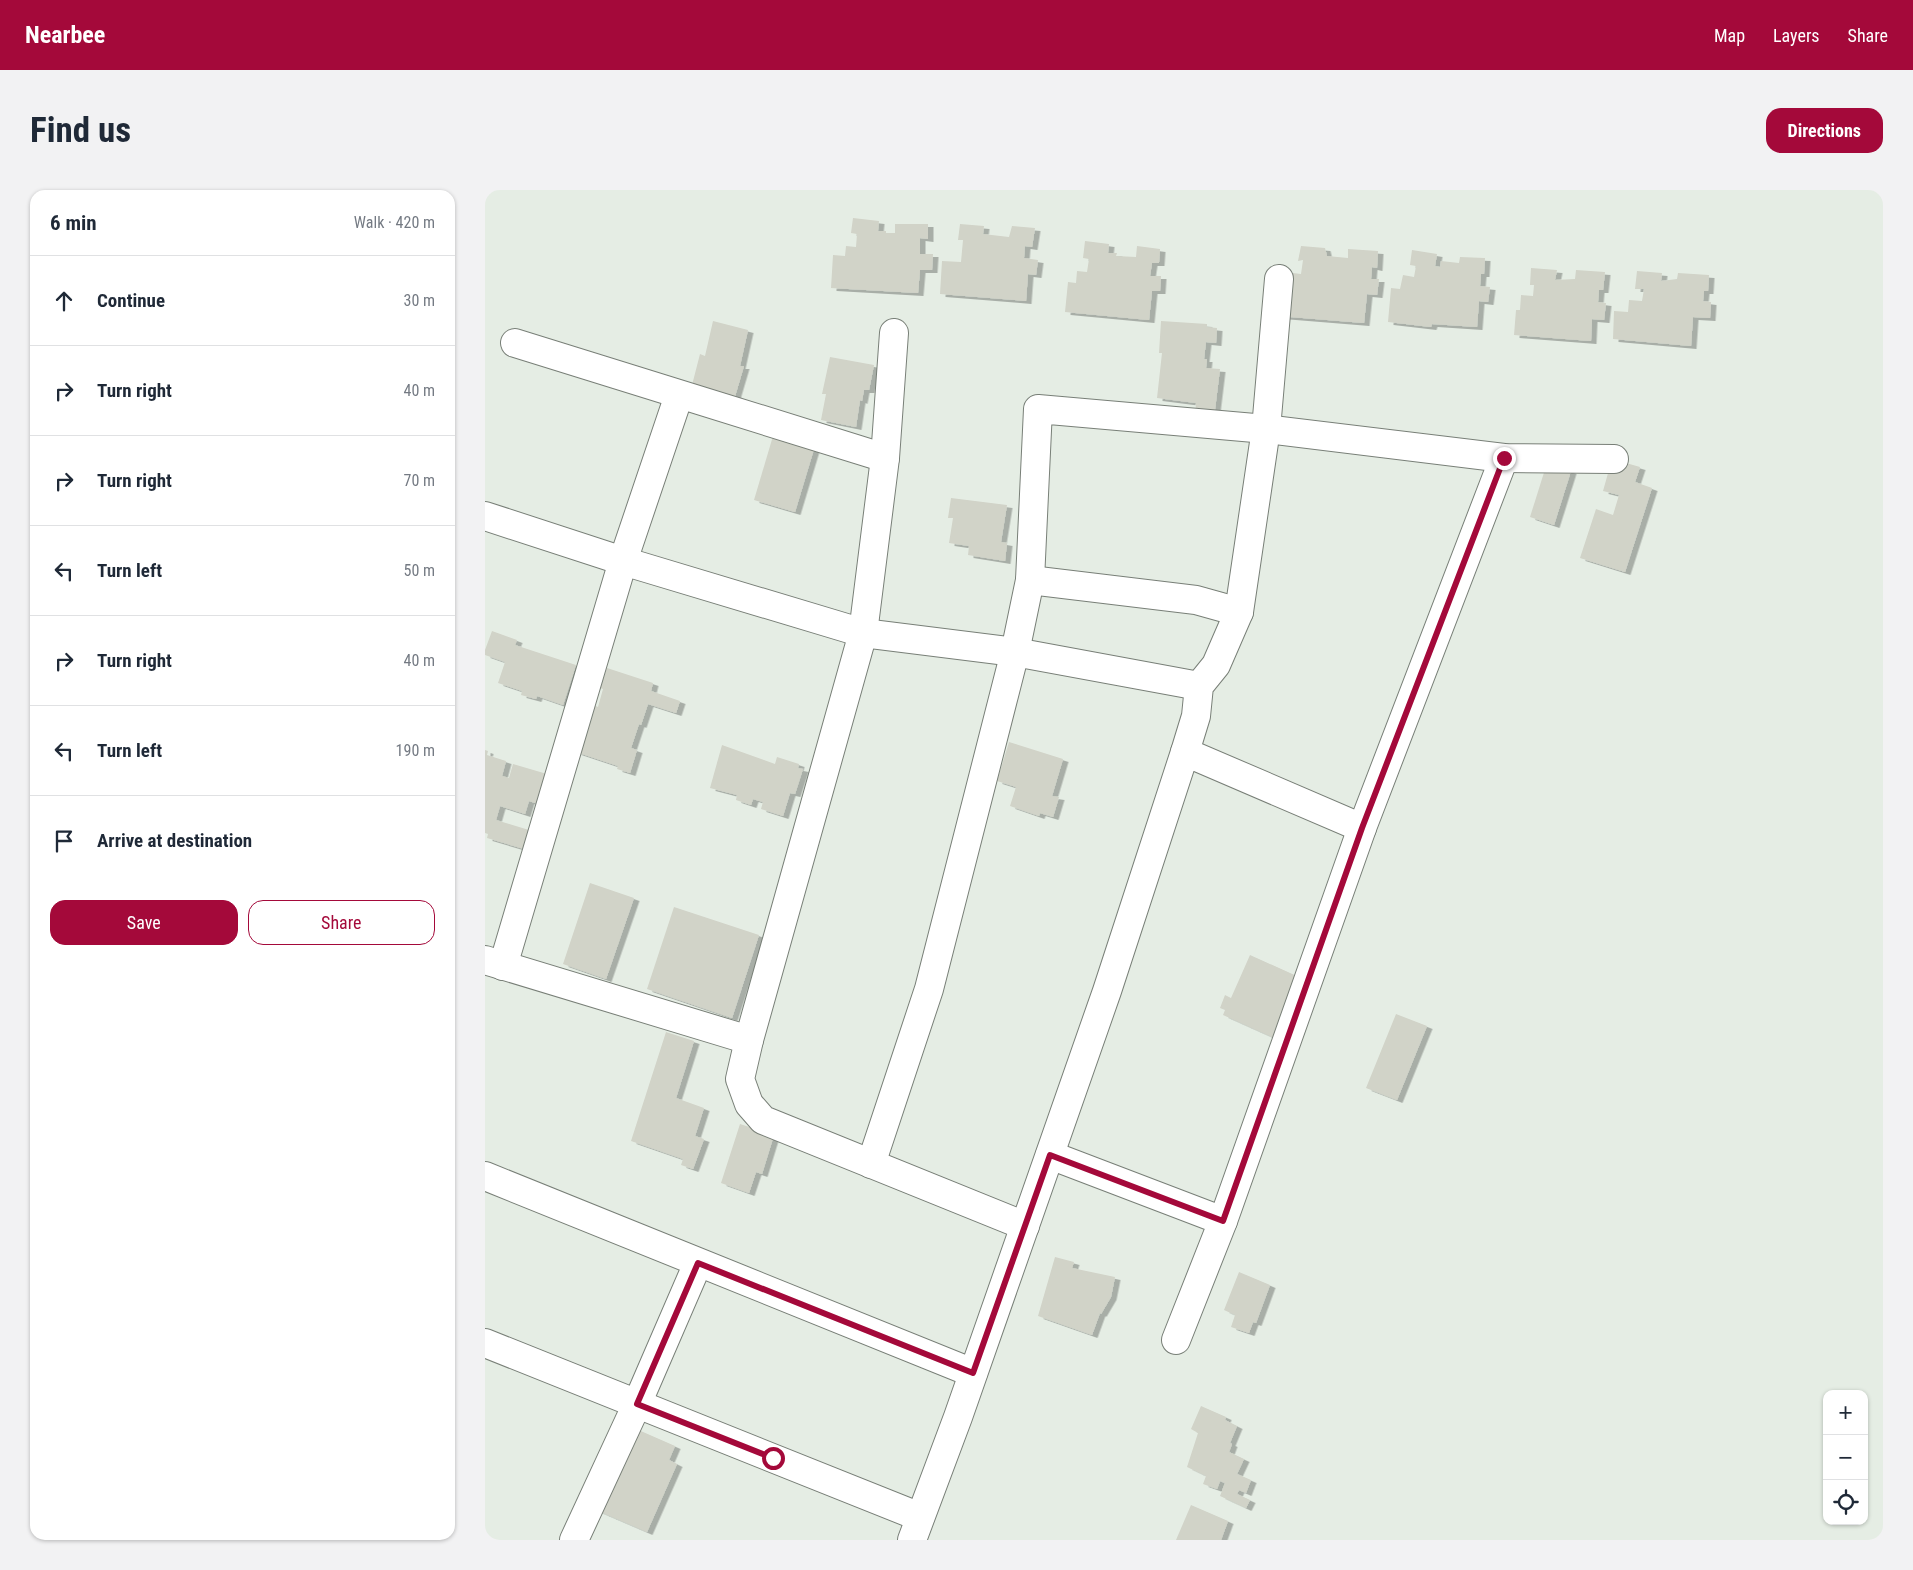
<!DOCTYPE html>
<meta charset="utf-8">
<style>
body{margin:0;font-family:"Roboto Condensed",sans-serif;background:#f2f2f3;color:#1f2937}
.controls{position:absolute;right:15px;bottom:15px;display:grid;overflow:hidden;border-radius:10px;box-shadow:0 1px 4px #0004}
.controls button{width:45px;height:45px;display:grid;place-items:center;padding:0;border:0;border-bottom:1px solid #e0e1e3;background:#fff;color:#1f2937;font:25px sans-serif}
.stop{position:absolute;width:15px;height:15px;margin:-11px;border:4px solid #a4093a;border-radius:50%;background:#fff}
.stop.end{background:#a4093a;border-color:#fff;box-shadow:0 1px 5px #0008}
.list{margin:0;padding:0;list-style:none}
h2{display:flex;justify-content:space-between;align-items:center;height:65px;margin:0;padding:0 20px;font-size:21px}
h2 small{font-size:16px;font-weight:400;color:#747a83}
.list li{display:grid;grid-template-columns:32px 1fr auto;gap:15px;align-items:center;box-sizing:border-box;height:90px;padding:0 20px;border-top:1px solid #e0e1e3}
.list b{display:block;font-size:19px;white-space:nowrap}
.list em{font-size:16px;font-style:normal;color:#747a83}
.actions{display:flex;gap:10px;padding:15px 20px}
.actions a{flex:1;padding:11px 0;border:1px solid #a4093a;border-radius:15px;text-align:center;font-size:18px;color:#a4093a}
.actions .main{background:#a4093a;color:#fff}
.icon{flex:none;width:28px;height:28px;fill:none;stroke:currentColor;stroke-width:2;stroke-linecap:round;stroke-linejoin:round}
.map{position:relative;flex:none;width:1398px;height:1350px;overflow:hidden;border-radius:15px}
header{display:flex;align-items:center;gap:30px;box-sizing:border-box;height:70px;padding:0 25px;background:#a4093a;color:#fff}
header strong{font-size:24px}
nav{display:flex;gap:28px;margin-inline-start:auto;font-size:18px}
.intro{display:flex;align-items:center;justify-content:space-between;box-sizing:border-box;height:120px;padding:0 30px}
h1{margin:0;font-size:35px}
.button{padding:12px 22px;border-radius:15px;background:#a4093a;color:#fff;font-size:18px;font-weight:700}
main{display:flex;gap:30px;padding:0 30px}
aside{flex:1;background:#fff;border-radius:15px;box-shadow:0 1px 4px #0004}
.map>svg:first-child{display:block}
.building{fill:#d1d3c8;filter:url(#shadow)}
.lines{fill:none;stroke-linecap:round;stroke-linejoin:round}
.minor-casing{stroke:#787f77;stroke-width:30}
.minor{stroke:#fff;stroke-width:28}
.route{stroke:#a4093a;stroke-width:6}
</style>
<header>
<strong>Nearbee</strong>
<nav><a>Map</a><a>Layers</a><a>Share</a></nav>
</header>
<div class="intro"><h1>Find us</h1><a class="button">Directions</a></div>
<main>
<aside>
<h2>6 min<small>Walk · 420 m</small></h2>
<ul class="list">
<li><svg class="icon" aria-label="ahead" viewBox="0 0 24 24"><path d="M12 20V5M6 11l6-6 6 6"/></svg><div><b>Continue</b></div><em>30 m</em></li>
<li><svg class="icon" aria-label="right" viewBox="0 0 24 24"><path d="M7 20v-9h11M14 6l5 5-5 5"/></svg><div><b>Turn right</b></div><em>40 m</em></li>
<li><svg class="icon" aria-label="right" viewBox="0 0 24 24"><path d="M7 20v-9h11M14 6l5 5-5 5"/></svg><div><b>Turn right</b></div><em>70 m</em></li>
<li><svg class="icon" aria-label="left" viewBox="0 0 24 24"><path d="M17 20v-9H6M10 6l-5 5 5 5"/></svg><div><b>Turn left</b></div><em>50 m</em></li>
<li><svg class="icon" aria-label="right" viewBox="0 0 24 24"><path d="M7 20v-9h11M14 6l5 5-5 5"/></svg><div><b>Turn right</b></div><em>40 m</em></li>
<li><svg class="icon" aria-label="left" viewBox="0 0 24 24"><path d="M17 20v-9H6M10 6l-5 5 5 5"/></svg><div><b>Turn left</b></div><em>190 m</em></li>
<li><svg class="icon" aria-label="arrive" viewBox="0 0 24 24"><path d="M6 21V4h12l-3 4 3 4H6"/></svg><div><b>Arrive at destination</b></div></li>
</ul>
<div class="actions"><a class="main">Save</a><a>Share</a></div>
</aside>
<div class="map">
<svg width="1398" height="1350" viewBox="0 0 1398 1350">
<defs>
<filter id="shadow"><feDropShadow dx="5.5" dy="3" stdDeviation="0" flood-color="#0004"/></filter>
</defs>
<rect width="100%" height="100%" fill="#e5ede4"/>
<g class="building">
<polygon points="368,28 394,31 393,41 401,41 401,43 410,43 410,34 443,34 443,49 435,48 435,64 448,64 447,80 435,80 433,103 346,98 348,65 360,66 361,56 371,57 372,44 366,43"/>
<polygon points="475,34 499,36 498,44 524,47 527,36 550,38 547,57 540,56 539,68 553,70 551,85 543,84 541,111 455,104 457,71 476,72 478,50 473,50"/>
<polygon points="600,51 624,54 623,63 632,63 631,66 651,67 652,56 675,59 674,73 667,73 665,86 676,86 675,101 667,101 664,130 580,122 583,92 591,93 592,81 602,82 604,69 598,68"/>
<polygon points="816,56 840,58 842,66 863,68 863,59 893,61 892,78 887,77 886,89 894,89 892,105 882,104 879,133 793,126 795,94 807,95 808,83 816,84 818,70 813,71"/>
<polygon points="927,60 952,64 950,76 955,77 956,71 974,73 975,67 1000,68 999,84 996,84 995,96 1005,97 1003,112 994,111 992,137 947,134 946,137 903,132 906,98 915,99 918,85 929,87 931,76 925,75"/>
<polygon points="1046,78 1072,80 1070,90 1090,89 1091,80 1120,82 1118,100 1114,100 1113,112 1121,113 1119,130 1107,129 1106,151 1029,145 1031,120 1035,120 1036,105 1048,106 1049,95 1045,95"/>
<polygon points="1152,81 1177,83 1176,91 1192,89 1193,83 1224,85 1223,101 1219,101 1218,111 1226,112 1225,128 1208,127 1206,156 1128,149 1129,121 1143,122 1144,110 1157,111 1159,99 1150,99"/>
<polygon points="228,131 263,140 255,176 259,176 246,220 206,199 215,164 220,166"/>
<polygon points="676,131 722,134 722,137 732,138 731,153 721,152 719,169 722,169 721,178 735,179 729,228 710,226 711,213 672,208 677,163 674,163"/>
<polygon points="345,167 389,175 384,200 379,200 377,211 375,210 371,237 336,230 341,204 337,204"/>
<polygon points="288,246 329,259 310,322 269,310"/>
<polygon points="1127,269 1155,277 1150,292 1167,298 1140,382 1095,368 1111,319 1128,325 1134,305 1118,301"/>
<polygon points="1062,273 1086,281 1069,335 1045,327"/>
<polygon points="466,308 522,315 516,352 522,353 520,371 483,365 484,356 464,353 468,328 463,328"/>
<polygon points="7,441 32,450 30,455 91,475 78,515 52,506 51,509 36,505 37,501 13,493 20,472 0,465 0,460"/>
<polygon points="122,478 168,493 166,501 195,511 191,523 163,514 156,535 154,534 146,558 152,560 145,583 132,579 133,576 91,562 106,514 113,517 118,499 115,498"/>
<polygon points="524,552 578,569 567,606 574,607 568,627 555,623 554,626 525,616 531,597 512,591"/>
<polygon points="237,555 290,574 292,567 314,574 313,578 318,579 310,604 305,603 298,626 276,619 278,612 268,609 266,615 251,610 252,605 225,598"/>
<polygon points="0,560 3,561 2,565 21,571 17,586 24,588 28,574 62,584 53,614 44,611 40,624 15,616 11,630 44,640 39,659 2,648 3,644 0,643"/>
<polygon points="105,693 149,708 121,789 78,774"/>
<polygon points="189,717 274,745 247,828 162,799"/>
<polygon points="765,765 816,788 789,848 738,825 740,820 735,818 740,805 746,808"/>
<polygon points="911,824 942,836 912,910 881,898"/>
<polygon points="181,842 209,851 191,908 219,918 210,946 219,949 208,979 196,975 198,969 146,951"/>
<polygon points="255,934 289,945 277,984 271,982 264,1003 236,993"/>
<polygon points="570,1067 589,1072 587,1078 630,1087 626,1107 616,1124 615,1123 607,1145 553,1126"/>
<polygon points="754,1082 785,1095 771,1133 768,1132 764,1143 746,1137 750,1125 739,1120"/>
<polygon points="716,1216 741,1227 740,1230 752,1236 745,1253 747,1254 744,1262 759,1269 752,1284 766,1290 761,1303 754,1300 752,1304 765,1310 761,1318 735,1306 740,1293 735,1291 732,1299 718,1294 721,1286 702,1277 713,1243 706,1239"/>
<polygon points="142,1235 190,1256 184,1270 192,1274 162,1342 111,1320"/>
<polygon points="706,1315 743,1331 736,1350 691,1350"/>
</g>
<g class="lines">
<g class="minor-casing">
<g id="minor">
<polyline points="409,143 400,268 378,443 264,850 255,889 264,914 278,930 540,1036"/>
<path d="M30,153C154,191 276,230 400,268"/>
<polyline points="0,326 138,371 378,443 530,462 714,496"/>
<polyline points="545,390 711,410 754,422"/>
<polyline points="700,562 711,526 714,496 731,475 754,422 781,239 794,89"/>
<polyline points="0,770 264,850"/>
<polyline points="18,776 138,371 194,205"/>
<polyline points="565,965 738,1031"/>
<polyline points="386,974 444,799 530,462 545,390 553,219 781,239 1019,268 1129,269"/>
<polyline points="0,986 488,1183"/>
<polyline points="691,1150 738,1031 877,638"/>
<polyline points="0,1153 435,1327"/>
<polyline points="89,1350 152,1214 213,1073"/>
<polyline points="427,1350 473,1227 622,801 700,562 877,638 1019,268"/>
</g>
</g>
<use href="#minor" class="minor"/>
</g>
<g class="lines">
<polyline class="route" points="288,1268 152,1214 213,1073 488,1183 565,965 738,1031 877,638 1019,268"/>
</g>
</svg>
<div class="controls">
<button>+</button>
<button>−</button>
<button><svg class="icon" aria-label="locate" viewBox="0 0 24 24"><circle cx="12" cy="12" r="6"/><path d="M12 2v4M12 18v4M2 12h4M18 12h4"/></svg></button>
</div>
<div class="stop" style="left:288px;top:1268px"></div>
<div class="stop end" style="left:1019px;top:268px"></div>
</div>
</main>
